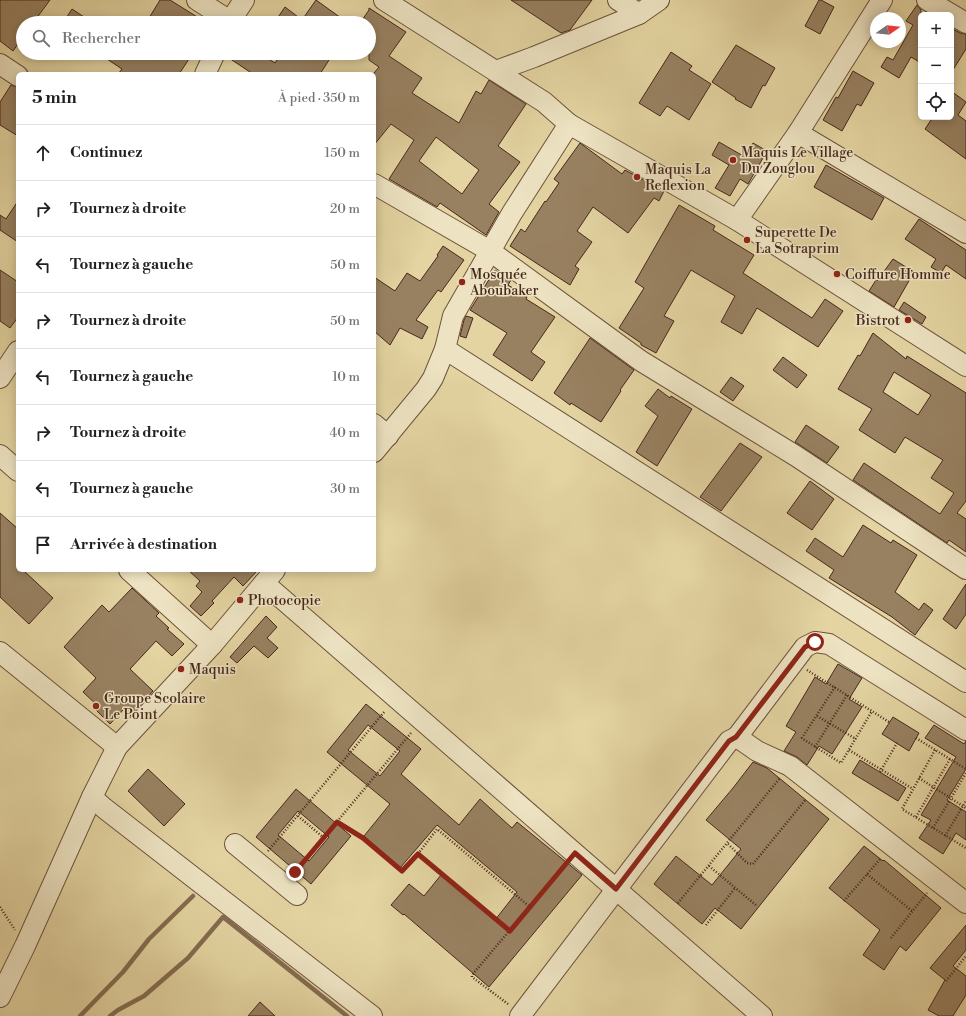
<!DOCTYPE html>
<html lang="fr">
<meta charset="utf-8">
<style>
body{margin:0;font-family:"Libre Bodoni",serif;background:#f2f2f2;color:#202124}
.controls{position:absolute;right:12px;top:12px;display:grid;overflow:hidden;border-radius:6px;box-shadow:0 2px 10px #0003}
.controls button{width:36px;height:36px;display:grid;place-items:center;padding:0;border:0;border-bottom:1px solid #e0e0e0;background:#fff;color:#202124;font:20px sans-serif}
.compass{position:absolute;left:870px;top:12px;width:36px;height:36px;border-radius:50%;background:#fff;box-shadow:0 2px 10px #0003;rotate:76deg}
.stop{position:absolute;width:12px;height:12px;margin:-9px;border:3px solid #8f2418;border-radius:50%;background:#fff}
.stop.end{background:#8f2418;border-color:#fff;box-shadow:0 1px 4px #0008}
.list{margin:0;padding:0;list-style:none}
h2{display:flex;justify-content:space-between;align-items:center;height:52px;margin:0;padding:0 16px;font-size:17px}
h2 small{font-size:13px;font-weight:400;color:#757577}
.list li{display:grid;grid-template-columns:26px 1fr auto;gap:12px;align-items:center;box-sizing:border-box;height:56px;padding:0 16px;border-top:1px solid #e0e0e0}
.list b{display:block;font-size:15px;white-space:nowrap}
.list em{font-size:13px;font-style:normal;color:#757577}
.icon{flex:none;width:22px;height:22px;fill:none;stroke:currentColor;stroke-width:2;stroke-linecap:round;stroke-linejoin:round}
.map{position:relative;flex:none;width:966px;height:1016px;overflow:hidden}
.search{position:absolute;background:#fff;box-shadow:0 2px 10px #0003;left:16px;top:16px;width:360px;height:44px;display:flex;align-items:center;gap:10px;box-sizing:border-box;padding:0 14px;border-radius:22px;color:#757577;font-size:15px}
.panel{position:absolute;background:#fff;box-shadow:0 2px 10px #0003;left:16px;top:72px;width:360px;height:500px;border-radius:6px}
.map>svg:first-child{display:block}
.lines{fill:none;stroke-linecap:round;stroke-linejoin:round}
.stream{stroke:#856c51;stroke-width:4.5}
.building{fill:#988161;stroke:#47281c;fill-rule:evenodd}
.minor-casing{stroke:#6e533d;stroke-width:22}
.path{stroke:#47281c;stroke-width:2.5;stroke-dasharray:1 2;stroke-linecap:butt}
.minor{stroke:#ede3c2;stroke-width:20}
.route{stroke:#8f2418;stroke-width:5}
.poi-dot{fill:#8f2418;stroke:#ede3c2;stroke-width:1.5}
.labels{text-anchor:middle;stroke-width:3;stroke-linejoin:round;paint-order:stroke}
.poi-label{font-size:14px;fill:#47281c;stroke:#ede3c2;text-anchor:start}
</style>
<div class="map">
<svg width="966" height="1016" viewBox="0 0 966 1016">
<rect width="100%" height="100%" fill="#e3d4a1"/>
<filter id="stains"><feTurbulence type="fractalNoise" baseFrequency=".005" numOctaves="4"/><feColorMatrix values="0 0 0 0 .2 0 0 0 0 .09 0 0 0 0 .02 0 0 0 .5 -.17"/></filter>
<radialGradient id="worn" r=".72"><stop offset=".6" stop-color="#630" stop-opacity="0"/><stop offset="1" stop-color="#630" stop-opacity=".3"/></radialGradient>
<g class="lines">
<g class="stream">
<polyline points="80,1016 123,972 149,939 193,896"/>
<polyline points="110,1016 118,1010 144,996 188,958 223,917 347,1016"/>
</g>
</g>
<g class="building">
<polygon points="0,0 50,0 33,23 23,23 23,37 13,51 0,41"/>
<polygon points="160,0 170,0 207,23 146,23"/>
<polygon points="316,0 348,23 274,23 285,7 302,20"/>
<polygon points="511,0 592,0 570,30 561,33"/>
<polygon points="819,0 821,0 834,7 820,34 805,26"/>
<polygon points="917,5 921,10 921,63 911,57 899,78 881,67 887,57 893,60 913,25 906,21"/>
<path d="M369,8L406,32L389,56L422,78L412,93L459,123L476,91L481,94L489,80L526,104L498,146L520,162L489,204L499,212L486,235L440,203L437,207L389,179L414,140L391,124L374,145V73L379,67L369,60V23H360L369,10ZM436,137L479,170L462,194L419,161Z"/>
<polygon points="72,9 93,23 63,23"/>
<polygon points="951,28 960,33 966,34 966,49 951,73"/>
<polygon points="736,45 775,68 765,86 763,85 751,108 735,99 736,98 712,82"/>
<polygon points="671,52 692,66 689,70 711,84 689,120 667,106 660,116 639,103"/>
<polygon points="98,53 193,53 179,74 118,74 122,69"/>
<polygon points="226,53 259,53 275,63 282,53 330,53 326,58 329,60 320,74 253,74 226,56"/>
<polygon points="853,71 874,83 861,106 857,104 842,131 823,120 836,97 838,98"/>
<polygon points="11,85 18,87 18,136 0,125 0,102"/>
<polygon points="951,91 966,102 958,115 966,121 966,159 925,129 933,117 951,117"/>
<polygon points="719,142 745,157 753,143 767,151 748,184 740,179 730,196 715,188 729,165 712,155"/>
<polygon points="580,143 622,174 625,170 664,191 659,201 654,198 628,233 593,207 577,231 592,242 575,266 579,269 570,285 510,246 521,229 525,232 545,201 546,202 559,183 554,179"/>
<polygon points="826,165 884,198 872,220 814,187"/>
<polygon points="18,201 18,242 0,230 0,215 6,219"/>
<polygon points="679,205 715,226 713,230 754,255 743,273 812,318 825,299 843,311 818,347 757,308 742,334 721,322 735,296 691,270 664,316 674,321 656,353 641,345 641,343 619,328 644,288 635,282"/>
<polygon points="919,219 966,250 966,279 946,265 941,273 931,267 936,259 905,239"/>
<polygon points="443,246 464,260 441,292 438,290 416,320 428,327 422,339 400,328 390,345 374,331 374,277 395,291 407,273 420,281 438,256 437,255"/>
<polygon points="893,259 914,272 894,307 869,291 876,280 877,281"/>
<polygon points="0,270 18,282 18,317 10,328 0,321"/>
<polygon points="495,270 511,280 508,285 527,297 526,299 555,317 531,352 545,362 532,381 493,355 507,333 470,310"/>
<polygon points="904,302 926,317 922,324 899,310"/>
<polygon points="466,316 473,318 466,338 460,336 464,320"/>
<path d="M873,333L906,359L907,356L966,393V501L957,513L966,519V552L949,540L947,543L853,480L864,463L940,514L954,493L931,478L943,460L905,437L895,453L859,430L872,409L838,389L858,355L860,356ZM894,372L931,395L918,415L883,392Z"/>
<polygon points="590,338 634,370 620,390 621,391 601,422 571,403 570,405 554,393"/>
<polygon points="783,357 807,375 797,388 773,370"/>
<polygon points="731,377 744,386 733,401 720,392"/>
<polygon points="658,389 670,398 671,396 692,409 657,466 636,452 658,416 645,406"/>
<polygon points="806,425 839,447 827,463 795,442"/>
<polygon points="740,443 762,457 721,511 700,497"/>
<polygon points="810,481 834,499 812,530 787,513"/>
<polygon points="0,513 18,529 18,570 23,570 53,598 29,624 0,597"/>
<polygon points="863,525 891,543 893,540 917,555 895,592 919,610 924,603 933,610 915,635 892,617 829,578 834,570 806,551 815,538 843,557"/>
<polygon points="188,570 258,570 243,586 234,577 212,601 214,603 201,616 190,606 202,592 196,586 200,581"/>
<polygon points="966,584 966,614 956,629 943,619"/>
<polygon points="132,588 159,613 156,616 169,628 167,629 184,644 172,656 156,641 130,669 153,691 131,716 124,709 110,724 96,710 99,707 83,692 96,678 64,647 102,605 109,612"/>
<polygon points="266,616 277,627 267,638 278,648 268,658 254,646 237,663 230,657"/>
<polygon points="838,664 862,678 849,699 862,707 832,754 819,746 807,765 797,757 784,751 796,732 786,726 815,677 826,684"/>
<path d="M366,704L421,749L401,774L459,825L480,799L512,828L517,822L582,875L489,987L404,914L403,915L391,905L409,884L424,896L441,875L495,920L517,892L437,825L400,868L364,836L390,804L327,752ZM368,725L400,751L380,776L348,750Z"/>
<polygon points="893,717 919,733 909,751 882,734"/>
<polygon points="934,725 964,744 966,741 966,769 947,800 966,812 966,840 956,833 943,854 919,838 931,820 921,815 956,757 925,738"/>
<polygon points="860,760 906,788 898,801 852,773"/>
<polygon points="753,762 767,768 829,819 741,929 715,908 702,924 654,884 676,856 712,885 741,849 706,820 733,788"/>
<polygon points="148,769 185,804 164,826 128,791"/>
<path d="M296,789L351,836L311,884L256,837ZM298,811L329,837L309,861L278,835Z"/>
<polygon points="864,846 883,861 884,860 941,908 906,951 900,946 884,970 863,955 880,930 829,888"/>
<polygon points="966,925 966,950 953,966 966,976 966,995 953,1016 939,1016 928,1010 945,980 930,968"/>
<polygon points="260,1002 275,1016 248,1016"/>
</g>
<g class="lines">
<g class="minor-casing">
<g id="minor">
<polyline points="197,0 230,21"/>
<polyline points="384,0 544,102 569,124"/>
<polyline points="618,0 639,14"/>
<polyline points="927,0 966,23"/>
<polyline points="229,23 244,0"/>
<polyline points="0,64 18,76"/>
<polyline points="496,71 534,57 639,14 659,0"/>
<polyline points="205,74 215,53"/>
<polyline points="798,133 966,233"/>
<polyline points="374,184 490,251 641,361 796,456 966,569"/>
<polyline points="737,220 966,366"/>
<polyline points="445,349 966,682"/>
<polyline points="0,378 18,351"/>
<polyline points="374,424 388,436"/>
<polyline points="374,452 426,389 433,378 445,349 453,316 512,213 569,124 737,220 798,133 882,0"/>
<polyline points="0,455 18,471"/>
<polyline points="129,570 212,645"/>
<polyline points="264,583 762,1016"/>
<polyline points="0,652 117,747"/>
<polyline points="737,737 805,647 815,642 829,644 966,730"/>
<polyline points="92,797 104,808 372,1016"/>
<polyline points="235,844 297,895"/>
<polyline points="0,997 25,946 92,797 117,747 212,645 275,570"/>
<polyline points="520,1016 729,741 737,737 757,751 790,766 966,903"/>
</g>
</g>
<g class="path">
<polyline points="807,670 889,722"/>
<polyline points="835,687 802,738 803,739 841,763 872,711"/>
<polyline points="817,716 856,739"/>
<polyline points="916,738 966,769"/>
<polyline points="815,747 847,695"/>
<polyline points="849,750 913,789"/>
<polyline points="935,750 902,809 966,848"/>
<polyline points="880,772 897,743"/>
<polyline points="919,778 966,808"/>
<polyline points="298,816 324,838"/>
<polyline points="916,817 950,759"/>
<polyline points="337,822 363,838 402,871 418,854"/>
<polyline points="933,828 966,773"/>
<polyline points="945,836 966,801"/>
<polyline points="728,844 747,863 753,864 806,799"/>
<polyline points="268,851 385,711"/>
<polyline points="709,866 757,906"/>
<polyline points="295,872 411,733"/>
<polyline points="867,874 912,911"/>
<polyline points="844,901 881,858"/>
<polyline points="678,903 780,778"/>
<polyline points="0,907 15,930"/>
<polyline points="706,925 735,888"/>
<polyline points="510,931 418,854 437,829 530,907"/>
<polyline points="891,938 927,893"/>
<polyline points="946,981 966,956"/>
<polyline points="508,1004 472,977 472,975 564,866"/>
</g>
<use href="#minor" class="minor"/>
</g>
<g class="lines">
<polyline class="route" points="295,872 337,822 363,838 402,871 418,854 510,931 575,853 616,889 729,741 736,737 805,647 815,642"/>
</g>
<g class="poi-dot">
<circle cx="733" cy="160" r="4"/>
<circle cx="637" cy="177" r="4"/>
<circle cx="747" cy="240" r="4"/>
<circle cx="837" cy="274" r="4"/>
<circle cx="462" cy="282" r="4"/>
<circle cx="908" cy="320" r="4"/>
<circle cx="240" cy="600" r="4"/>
<circle cx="181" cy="669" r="4"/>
<circle cx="96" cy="706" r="4"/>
</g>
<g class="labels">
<g class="poi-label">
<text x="741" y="157">Maquis Le Village<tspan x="741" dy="16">Du Zouglou</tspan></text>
<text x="645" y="174">Maquis La<tspan x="645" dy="16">Reflexion</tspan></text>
<text x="755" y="237">Superette De<tspan x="755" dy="16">La Sotraprim</tspan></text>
<text x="470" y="279">Mosquée<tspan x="470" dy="16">Aboubaker</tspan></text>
<text x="845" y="279">Coiffure Homme</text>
<text x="900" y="325" text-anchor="end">Bistrot</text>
<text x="248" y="605">Photocopie</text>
<text x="189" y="674">Maquis</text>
<text x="104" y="703">Groupe Scolaire<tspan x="104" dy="16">Le Point</tspan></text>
</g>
</g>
<rect width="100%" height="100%" filter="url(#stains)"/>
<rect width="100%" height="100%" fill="url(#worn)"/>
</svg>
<div class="controls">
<button>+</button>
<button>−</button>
<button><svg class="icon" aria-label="locate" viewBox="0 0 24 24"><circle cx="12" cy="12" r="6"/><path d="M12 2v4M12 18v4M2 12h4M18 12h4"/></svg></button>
</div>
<svg class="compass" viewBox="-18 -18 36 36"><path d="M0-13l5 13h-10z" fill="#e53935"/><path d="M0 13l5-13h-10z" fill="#757577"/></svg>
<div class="stop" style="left:815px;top:642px"></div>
<div class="stop end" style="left:295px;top:872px"></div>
<div class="search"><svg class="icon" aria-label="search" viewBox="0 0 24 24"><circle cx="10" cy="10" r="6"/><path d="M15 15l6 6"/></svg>Rechercher</div>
<section class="panel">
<h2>5 min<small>À pied · 350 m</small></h2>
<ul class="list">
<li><svg class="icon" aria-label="ahead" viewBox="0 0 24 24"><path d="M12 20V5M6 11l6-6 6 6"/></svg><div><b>Continuez</b></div><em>150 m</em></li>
<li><svg class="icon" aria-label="right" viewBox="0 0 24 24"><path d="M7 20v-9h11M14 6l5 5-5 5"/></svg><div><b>Tournez à droite</b></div><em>20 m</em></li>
<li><svg class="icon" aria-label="left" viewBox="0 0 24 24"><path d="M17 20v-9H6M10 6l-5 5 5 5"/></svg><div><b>Tournez à gauche</b></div><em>50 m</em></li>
<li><svg class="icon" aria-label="right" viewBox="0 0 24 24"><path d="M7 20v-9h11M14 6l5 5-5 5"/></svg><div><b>Tournez à droite</b></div><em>50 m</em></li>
<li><svg class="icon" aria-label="left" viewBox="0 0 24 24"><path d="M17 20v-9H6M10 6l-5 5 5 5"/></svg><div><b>Tournez à gauche</b></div><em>10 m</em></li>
<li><svg class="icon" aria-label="right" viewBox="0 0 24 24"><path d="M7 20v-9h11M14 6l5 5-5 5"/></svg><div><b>Tournez à droite</b></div><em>40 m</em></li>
<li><svg class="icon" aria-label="left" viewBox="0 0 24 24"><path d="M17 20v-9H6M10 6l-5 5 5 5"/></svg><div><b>Tournez à gauche</b></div><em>30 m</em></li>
<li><svg class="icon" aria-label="arrive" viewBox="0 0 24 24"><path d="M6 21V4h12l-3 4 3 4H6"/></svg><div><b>Arrivée à destination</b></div></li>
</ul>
</section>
</div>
